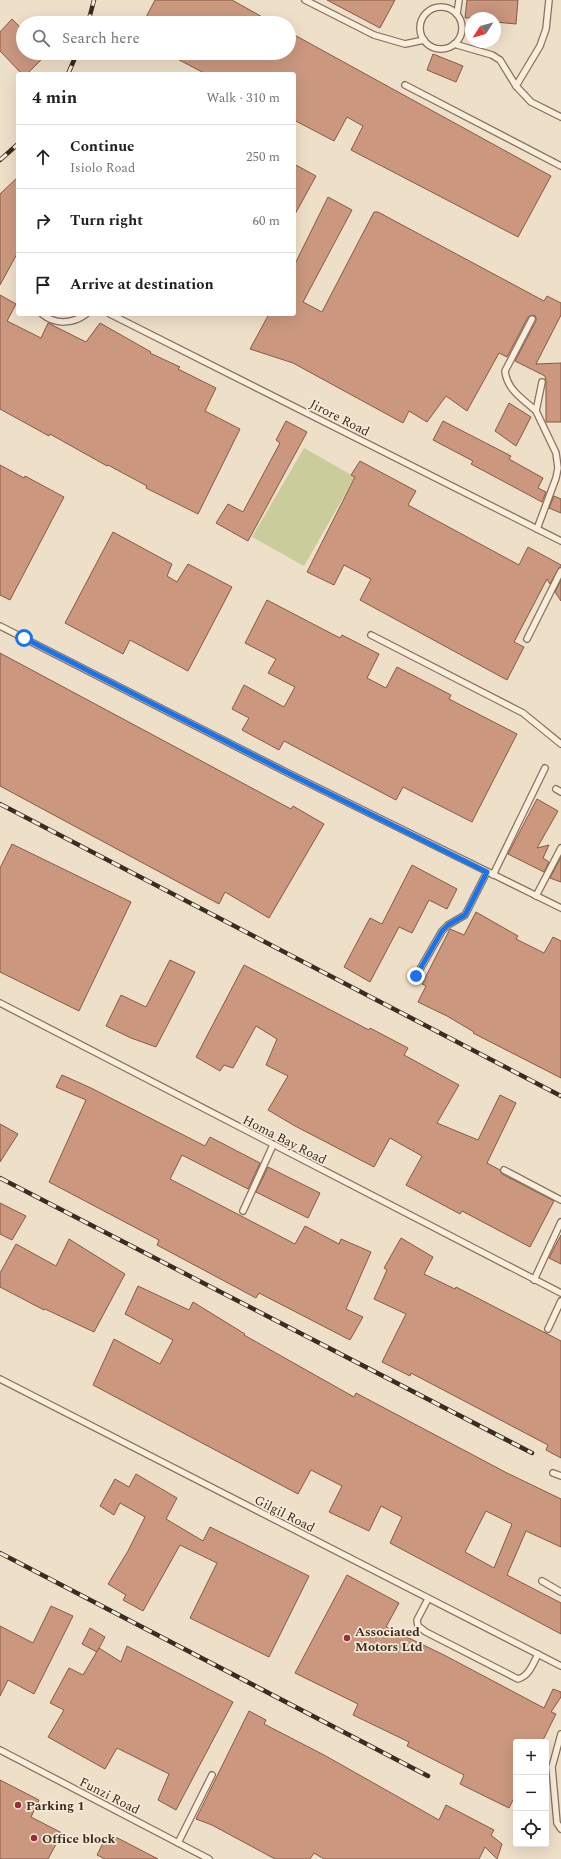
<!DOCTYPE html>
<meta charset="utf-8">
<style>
body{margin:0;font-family:Spectral,serif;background:#f6f6f6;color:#202124}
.controls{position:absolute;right:12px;bottom:12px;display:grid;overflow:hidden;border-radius:4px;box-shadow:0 4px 16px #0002}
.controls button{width:36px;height:36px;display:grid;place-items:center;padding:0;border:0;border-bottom:1px solid #e0e0e0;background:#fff;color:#202124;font:20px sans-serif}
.compass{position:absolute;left:465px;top:12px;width:36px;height:36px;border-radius:50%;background:#fff;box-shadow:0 4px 16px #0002;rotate:234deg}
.stop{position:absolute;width:12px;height:12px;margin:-9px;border:3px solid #1a73e8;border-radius:50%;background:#fff}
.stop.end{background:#1a73e8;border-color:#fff;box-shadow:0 1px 4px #0008}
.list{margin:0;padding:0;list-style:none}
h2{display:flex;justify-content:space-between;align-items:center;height:52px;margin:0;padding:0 16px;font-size:17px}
h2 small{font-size:13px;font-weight:400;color:#757577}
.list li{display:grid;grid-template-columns:26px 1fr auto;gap:12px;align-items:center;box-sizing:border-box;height:64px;padding:0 16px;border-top:1px solid #e0e0e0}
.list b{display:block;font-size:15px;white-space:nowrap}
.list p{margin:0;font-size:13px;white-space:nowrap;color:#757577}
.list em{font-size:13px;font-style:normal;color:#757577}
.icon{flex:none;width:22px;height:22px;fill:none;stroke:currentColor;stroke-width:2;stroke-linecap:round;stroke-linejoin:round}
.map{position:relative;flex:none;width:561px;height:1859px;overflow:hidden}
.search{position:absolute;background:#fff;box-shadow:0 4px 16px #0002;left:16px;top:16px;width:280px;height:44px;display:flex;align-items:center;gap:10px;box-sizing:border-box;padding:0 14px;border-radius:22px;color:#757577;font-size:15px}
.panel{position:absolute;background:#fff;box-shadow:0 4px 16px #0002;left:16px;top:72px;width:280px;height:244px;border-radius:4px}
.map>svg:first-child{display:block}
.green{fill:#cbcc9c}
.building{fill:#cb987f;stroke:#895943;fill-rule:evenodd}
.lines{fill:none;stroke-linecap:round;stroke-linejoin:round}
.lane-casing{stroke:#8a715d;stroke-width:8}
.lane{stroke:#f9eddc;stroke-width:5.5}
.rail-casing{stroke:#3b2b21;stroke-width:4.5}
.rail{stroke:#f6ead8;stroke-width:3;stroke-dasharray:9;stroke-linecap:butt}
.route{stroke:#1a73e8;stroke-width:5}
.poi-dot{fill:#982e38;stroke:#f6ead8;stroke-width:1.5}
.labels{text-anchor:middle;stroke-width:3.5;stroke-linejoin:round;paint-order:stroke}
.street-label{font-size:13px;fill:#3b2b21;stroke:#f6ead8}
.poi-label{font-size:13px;font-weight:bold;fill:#3b2b21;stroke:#f6ead8;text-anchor:start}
</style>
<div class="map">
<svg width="561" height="1859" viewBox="0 0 561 1859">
<rect width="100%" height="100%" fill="#eedfc8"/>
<polygon class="green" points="304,448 355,477 304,566 252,537"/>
<g class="building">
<polygon points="155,0 232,0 273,23 143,23"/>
<polygon points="327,0 395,0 380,28"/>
<polygon points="467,0 518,0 516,24 495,22 495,18 465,18"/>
<polygon points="12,19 23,30 23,53 48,53 27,74 22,74 0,51 0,32"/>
<polygon points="289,32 551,176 518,237 351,150 363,126 347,117 334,141 294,120 294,74 206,74 166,53 289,53"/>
<polygon points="433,54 463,66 456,82 427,70"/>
<polygon points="294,164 316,176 294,216"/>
<polygon points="18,177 18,252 0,285 0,194"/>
<polygon points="328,197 352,210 303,302 322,312 374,212 378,212 544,301 547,296 561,303 561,315 536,364 561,363 561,422 546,422 546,382 545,376 515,361 536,321 536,317 534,315 528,317 507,357 499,353 467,411 446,396 427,422 409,411 403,423 293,363 250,349 269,314 294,314 294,266"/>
<polygon points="0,295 16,304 7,321 41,338 48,323 86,342 100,323 151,352 150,353 180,367 178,369 216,388 205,411 240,429 198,514 146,488 147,486 108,465 107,466 50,434 49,436 0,409"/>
<polygon points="509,403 531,417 516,446 495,431"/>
<polygon points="286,421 307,432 248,541 216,523 228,504 243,512 280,443 276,440"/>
<polygon points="443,421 511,456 509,459 543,478 538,488 546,492 542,502 471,464 473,461 433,440"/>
<polygon points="360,461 416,491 408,505 519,565 528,547 561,565 550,584 547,579 514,642 524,647 507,680 360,600 371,579 344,565 334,585 307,572 355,477 351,475"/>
<polygon points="0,465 24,478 25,476 64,497 10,600 0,595"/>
<polygon points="554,496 561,499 561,513 549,508"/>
<polygon points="113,532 172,564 167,576 177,582 188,564 232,587 188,671 130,640 123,654 65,623"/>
<polygon points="561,580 561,601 555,592"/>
<polygon points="267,600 340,638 342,635 379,654 367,678 386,688 397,667 451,695 449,699 517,734 472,822 403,787 396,800 284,741 279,750 242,730 249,718 232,709 244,685 284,707 295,687 268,673 276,659 245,643"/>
<polygon points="0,653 291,809 293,806 324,824 269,918 225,892 219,904 0,786"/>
<polygon points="537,799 558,811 537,848 549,845 543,858 549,862 544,872 508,854"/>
<polygon points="12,844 131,902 79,1011 0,972 0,868"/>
<polygon points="561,857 561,882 550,878"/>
<polygon points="412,865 457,889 447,909 429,900 412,933 399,927 370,982 344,967 370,918 382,924"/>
<polygon points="476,912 518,936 516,939 544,953 553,937 561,941 561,1078 473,1033 474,1032 447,1016 418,1002 426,986 422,984 450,929 464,935"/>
<polygon points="170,960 195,972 156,1047 131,1038 106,1026 121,995 146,1007"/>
<polygon points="244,965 369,1030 370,1028 408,1048 404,1055 459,1085 437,1123 478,1140 500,1095 516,1103 487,1163 500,1170 502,1174 554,1201 530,1247 462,1211 460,1214 406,1185 422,1156 390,1138 374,1167 295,1126 268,1110 288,1076 266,1065 277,1039 256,1026 233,1068 224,1065 220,1071 196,1057"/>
<polygon points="62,1075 91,1088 205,1146 210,1137 260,1163 248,1189 182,1155 170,1179 295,1244 305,1226 339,1244 341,1239 371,1252 346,1309 363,1317 350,1340 259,1293 256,1298 157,1245 159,1240 49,1182 86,1100 56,1087"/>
<polygon points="0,1124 18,1134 0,1162"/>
<polygon points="268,1167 320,1193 308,1218 256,1192"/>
<polygon points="0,1203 26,1216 12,1240 0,1234"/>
<polygon points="561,1235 561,1264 549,1258"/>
<polygon points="401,1238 433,1257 424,1274 455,1289 456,1287 561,1341 561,1458 546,1450 548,1445 411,1373 410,1376 382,1362 406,1314 374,1299 387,1270 384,1268"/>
<polygon points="69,1239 125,1274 94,1332 45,1309 44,1310 0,1287 0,1273 16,1244 56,1266"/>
<path d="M138,1286L189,1310L193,1302L245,1334L244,1335L354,1397L356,1393L507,1473L561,1499V1547L526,1531L507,1575L561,1603V1634L390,1543L402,1517L381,1506L369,1531L329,1512L342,1486L311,1470L298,1494L93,1385L114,1339L160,1364L173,1340L125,1314ZM486,1511L512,1524L494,1568L465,1552Z"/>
<polygon points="136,1474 177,1498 166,1519 203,1541 210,1527 309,1576 269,1657 190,1618 217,1563 180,1545 143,1611 123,1600 126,1595 108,1584 128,1551 145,1517 120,1503 114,1515 100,1506 115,1479 129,1487"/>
<polygon points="347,1575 399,1603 386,1627 444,1655 544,1708 553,1689 561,1692 561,1697 551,1712 556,1714 542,1742 516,1742 516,1794 509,1808 460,1784 464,1775 407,1746 409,1742 353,1715 358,1704 295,1673"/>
<polygon points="51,1606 73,1616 34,1694 8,1680 0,1696 0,1626 33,1643"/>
<polygon points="90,1628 105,1637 97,1652 82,1644"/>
<polygon points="127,1646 233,1702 176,1810 158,1800 169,1774 117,1748 105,1769 48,1737 64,1710 50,1703 69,1668 83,1675 99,1648 121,1662"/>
<polygon points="249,1711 266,1720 264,1724 324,1755 439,1820 446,1805 494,1830 491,1835 502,1844 497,1859 485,1847 479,1859 324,1859 314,1853 310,1859 275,1859 212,1825 196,1819"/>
<polygon points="0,1780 39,1800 31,1817 62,1833 48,1859 0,1859"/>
<polygon points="108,1833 158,1859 105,1859 97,1855"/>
</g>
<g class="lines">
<g class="lane-casing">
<g id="lane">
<polyline points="305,0 374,35 405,44 424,40"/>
<circle cx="441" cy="28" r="21"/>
<polyline points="457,14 459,0"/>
<polyline points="454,44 492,55 500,60 516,86 531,102 561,117"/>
<polyline points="405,85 561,166"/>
<polyline points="516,86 540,46 546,29 549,0"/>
<path d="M42,314C55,325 73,324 86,314"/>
<polyline points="110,314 561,541"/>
<path d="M532,319L505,371C507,390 523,399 536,411"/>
<polyline points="537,529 556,478 558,468 556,453 536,411 542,382"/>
<polyline points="0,626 288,773 561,908"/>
<polyline points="371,635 523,713 561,744"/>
<polyline points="527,639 561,571"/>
<polyline points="556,789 561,792"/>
<polyline points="493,875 545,768"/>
<polyline points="536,896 561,848"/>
<polyline points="416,976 442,931 448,925 465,915 487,872"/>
<polyline points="0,1003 561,1293"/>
<polyline points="504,1170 561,1200"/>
<polyline points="243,1211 273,1145"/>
<polyline points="534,1280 561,1222"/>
<polyline points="548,1329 561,1301"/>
<polyline points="0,1379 561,1666"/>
<polyline points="553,1473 561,1476"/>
<polyline points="542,1581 561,1592"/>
<path d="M428,1599L417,1620L418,1626L426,1632L518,1679C529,1676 533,1664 538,1654"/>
<polyline points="561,1734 552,1767 557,1823 561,1829"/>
<polyline points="0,1750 209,1859"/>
<polyline points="178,1843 212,1775"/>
</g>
</g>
<use href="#lane" class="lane"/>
<g class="rail-casing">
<g id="rail">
<polyline points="88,23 94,0"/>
<polyline points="68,74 77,53"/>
<polyline points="0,160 18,144"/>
<polyline points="0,804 561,1096"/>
<polyline points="0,1178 532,1453"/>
<polyline points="0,1553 428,1776"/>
</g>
</g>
<use href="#rail" class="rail"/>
</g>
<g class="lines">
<polyline class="route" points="24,638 288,773 487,872 465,915 448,925 442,931 416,976"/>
</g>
<g class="poi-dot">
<circle cx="347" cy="1638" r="4"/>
<circle cx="18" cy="1805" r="4"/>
<circle cx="34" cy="1838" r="4"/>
</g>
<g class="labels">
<g class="street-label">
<text transform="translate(340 417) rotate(27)" y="5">Jirore Road</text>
<text transform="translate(285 1139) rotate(27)" y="5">Homa Bay Road</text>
<text transform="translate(285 1513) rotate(27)" y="5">Gilgil Road</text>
<text transform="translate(110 1795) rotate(27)" y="5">Funzi Road</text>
</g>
<g class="poi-label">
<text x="355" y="1636">Associated<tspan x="355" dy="15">Motors Ltd</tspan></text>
<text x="26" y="1810">Parking 1</text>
<text x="42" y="1843">Office block</text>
</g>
</g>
</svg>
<div class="controls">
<button>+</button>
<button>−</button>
<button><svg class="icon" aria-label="locate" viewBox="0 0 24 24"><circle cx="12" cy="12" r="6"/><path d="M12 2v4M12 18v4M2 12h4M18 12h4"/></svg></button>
</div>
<svg class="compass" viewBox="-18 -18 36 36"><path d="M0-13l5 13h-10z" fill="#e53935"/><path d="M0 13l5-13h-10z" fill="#757577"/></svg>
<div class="stop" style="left:24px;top:638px"></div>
<div class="stop end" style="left:416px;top:976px"></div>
<div class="search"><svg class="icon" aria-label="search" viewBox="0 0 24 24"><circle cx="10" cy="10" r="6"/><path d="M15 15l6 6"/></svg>Search here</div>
<section class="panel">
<h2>4 min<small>Walk · 310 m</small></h2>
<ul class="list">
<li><svg class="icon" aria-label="ahead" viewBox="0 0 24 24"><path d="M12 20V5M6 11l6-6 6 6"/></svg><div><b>Continue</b><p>Isiolo Road</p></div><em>250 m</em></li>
<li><svg class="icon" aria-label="right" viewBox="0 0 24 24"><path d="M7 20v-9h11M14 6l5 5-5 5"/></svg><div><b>Turn right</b></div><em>60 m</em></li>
<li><svg class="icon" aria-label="arrive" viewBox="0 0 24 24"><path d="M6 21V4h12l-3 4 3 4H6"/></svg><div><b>Arrive at destination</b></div></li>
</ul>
</section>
</div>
